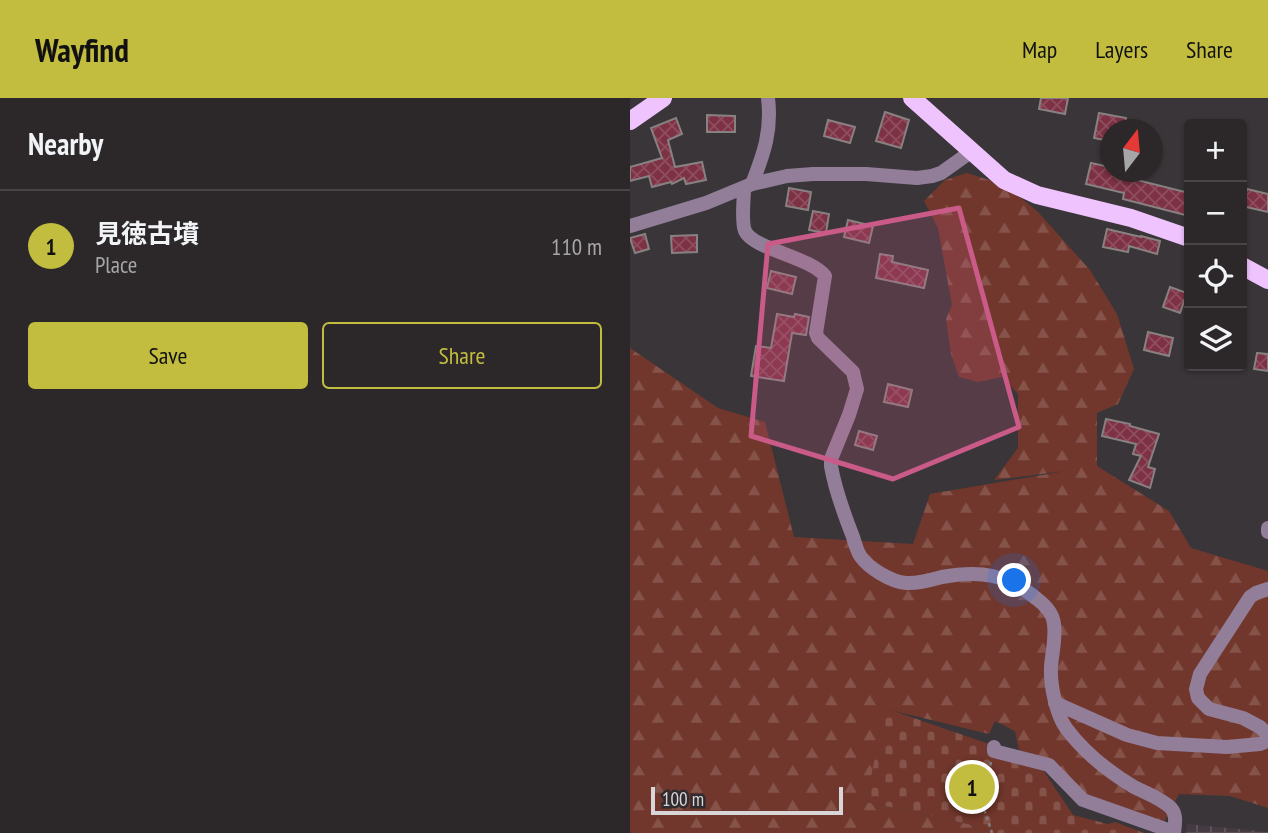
<!DOCTYPE html>
<meta charset="utf-8">
<style>
body{margin:0;font-family:"PT Sans Narrow","Noto Sans JP",sans-serif;background:#383436;color:#f1f3f6}
.controls{position:absolute;right:21px;top:21px;display:grid;overflow:hidden;border-radius:7px;box-shadow:0 2px 5px #0004}
.controls button{width:63px;height:63px;display:grid;place-items:center;padding:0;border:0;border-bottom:2px solid #484447;background:#2c282a;color:#f1f3f6;font:35px sans-serif}
.compass{position:absolute;left:470px;top:21px;width:63px;height:63px;border-radius:50%;background:#2c282a;box-shadow:0 2px 5px #0004;rotate:16deg}
.scale{position:absolute;left:21px;bottom:18px;width:192px;box-sizing:border-box;padding-left:7px;border:4px solid #d9d6d8;border-top:0;font-size:19px;line-height:24px;white-space:nowrap;color:#d9d6d8;-webkit-text-stroke:5px #302b2e;paint-order:stroke}
.you{position:absolute;left:385px;top:483px;width:24px;height:24px;margin:-18px;border:5px solid #fff;border-radius:50%;background:#1a73e8;box-shadow:0 0 0 10px #1a73e833}
.badge{display:grid;place-items:center;width:46px;height:46px;border-radius:50%;background:#c2bd3f;color:#111;font-size:23px;font-weight:700}
.pin{position:absolute;translate:-50% -50%;border:4px solid #fff;box-shadow:0 2px 7px #0006}
.list{margin:0;padding:0;list-style:none}
h2{display:flex;justify-content:space-between;align-items:center;height:91px;margin:0;padding:0 28px;font-size:30px}
h2 small{font-size:23px;font-weight:400;color:#a6a6a8}
.list li{display:grid;grid-template-columns:46px 1fr auto;gap:21px;align-items:center;box-sizing:border-box;height:112px;padding:0 28px;border-top:2px solid #484447}
.list b{display:block;font-size:26px;white-space:nowrap}
.list p{margin:0;font-size:23px;white-space:nowrap;color:#a6a6a8}
.list em{font-size:23px;font-style:normal;color:#a6a6a8}
.actions{display:flex;gap:14px;padding:21px 28px}
.actions a{flex:1;padding:16px 0;border:2px solid #c2bd3f;border-radius:7px;text-align:center;font-size:24px;color:#c2bd3f}
.actions .main{background:#c2bd3f;color:#111}
.icon{flex:none;width:38px;height:38px;fill:none;stroke:currentColor;stroke-width:2;stroke-linecap:round;stroke-linejoin:round}
.map{position:relative;flex:none;width:638px;height:735px;overflow:hidden}
header{display:flex;align-items:center;gap:42px;box-sizing:border-box;height:98px;padding:0 35px;background:#c2bd3f;color:#111}
header strong{font-size:33px}
nav{display:flex;gap:38px;margin-inline-start:auto;font-size:24px}
main{display:flex}
aside{flex:1;background:#2c282a}
.map>svg:first-child{display:block}
.industrial{fill:url(#industrial-grid)}
.forest{fill:url(#forest-firs)}
.cemetery{fill:url(#cemetery-stones)}
.building{fill:url(#building-cross-hatch);stroke:#888182;stroke-width:2}
.lines{fill:none;stroke-linecap:round;stroke-linejoin:round}
.path{stroke:#837f82;stroke-width:2.5;stroke-dasharray:3.5 3.5;stroke-linecap:butt}
.minor{stroke:#937e9a;stroke-width:14}
.major{stroke:#efc4fe;stroke-width:18}
.marked{fill:#ca5a87;fill-opacity:0.2;stroke:#ca5a87;stroke-width:5;stroke-linejoin:round}
</style>
<header>
<strong>Wayfind</strong>
<nav><a>Map</a><a>Layers</a><a>Share</a></nav>
</header>
<main>
<aside>
<h2>Nearby<small></small></h2>
<ul class="list">
<li><span class="badge">1</span><div><b>見徳古墳</b><p>Place</p></div><em>110 m</em></li>
</ul>
<div class="actions"><a class="main">Save</a><a>Share</a></div>
</aside>
<div class="map">
<svg width="638" height="735" viewBox="0 0 638 735">
<defs>
<pattern id="industrial-grid" width="8" height="8" patternUnits="userSpaceOnUse" patternTransform="scale(1.75)"><rect width="8" height="8" fill="#463b42"/><path d="M0 4h8M4 0v8" fill="none" stroke="#60575d"/></pattern>
<pattern id="forest-firs" width="22" height="20" patternUnits="userSpaceOnUse" patternTransform="scale(1.75)"><rect width="22" height="20" fill="#71372c"/><path d="M5 1l3.5 6h-7zM16 11l3.5 6h-7z" fill="#85534a"/></pattern>
<pattern id="cemetery-stones" width="16" height="16" patternUnits="userSpaceOnUse" patternTransform="scale(1.75)"><rect width="16" height="16" fill="#71372c"/><path d="M2 7V4a2 2 0 0 1 4 0v3zM10 15v-3a2 2 0 0 1 4 0v3z" fill="#85534a"/></pattern>
<pattern id="building-cross-hatch" width="8" height="8" patternUnits="userSpaceOnUse" patternTransform="scale(1.75)"><rect width="8" height="8" fill="#7d3144"/><path d="M0 0l8 8M0 8l8-8" fill="none" stroke="#8f4e5e"/></pattern>
</defs>
<rect width="100%" height="100%" fill="#3a3538"/>
<polygon class="industrial" points="557,726 638,734 638,735 556,735"/>
<polygon class="forest" points="337,75 375,87 407,113 460,172 487,216 504,271 488,306 467,315 467,368 539,413 561,450 638,473 638,710 600,698 549,696 533,726 457,698 422,662 389,652 385,633 365,623 359,636 256,611 236,704 343,727 349,735 0,735 0,250 88,310 135,324 164,439 283,446 300,396 436,373 364,382 388,350 388,296 372,279 348,284 329,279 321,256 316,221 322,207 308,130 294,103 315,82"/>
<polygon class="cemetery" points="255,610 359,646 413,672 443,717 478,726 485,724 514,735 349,735 343,727 236,704"/>
<g class="building">
<polygon points="411,0 438,0 435,16 409,11"/>
<polygon points="255,14 279,22 271,50 246,43"/>
<polygon points="469,15 496,20 494,32 480,32 480,43 464,40"/>
<polygon points="77,17 105,18 105,34 77,34"/>
<polygon points="46,20 52,36 38,42 45,69 72,64 76,82 56,86 54,80 42,86 41,84 22,89 19,78 0,83 0,69 32,60 21,30"/>
<polygon points="198,22 225,29 220,45 194,38"/>
<polygon points="461,65 480,69 480,74 487,74 487,77 559,95 559,118 493,101 494,95 456,86"/>
<polygon points="159,90 181,94 178,112 156,108"/>
<polygon points="617,91 638,96 638,114 612,108"/>
<polygon points="183,113 199,116 196,135 179,132"/>
<polygon points="218,122 243,128 239,145 214,139"/>
<polygon points="477,131 511,139 511,138 530,143 527,156 499,148 498,154 473,149"/>
<polygon points="15,136 19,151 5,155 0,140"/>
<polygon points="67,137 67,154 42,155 41,138"/>
<polygon points="250,156 263,158 262,164 298,172 294,190 246,180"/>
<polygon points="141,173 166,179 162,196 137,190"/>
<polygon points="540,189 557,195 550,215 533,209"/>
<polygon points="147,216 164,219 165,216 179,219 176,237 162,235 154,283 121,278 126,248 141,250"/>
<polygon points="518,234 543,240 539,258 514,252"/>
<polygon points="627,255 638,256 638,273 624,271"/>
<polygon points="258,286 282,292 278,309 254,304"/>
<polygon points="476,321 500,326 500,328 529,336 518,369 525,371 520,390 499,382 511,358 503,356 506,346 472,338"/>
<polygon points="229,333 247,338 243,352 225,347"/>
</g>
<g class="lines">
<polyline class="path" points="361,664 353,708 362,735"/>
<g class="minor">
<path d="M122,86C134,55 142,33 138,0"/>
<path d="M114,90C114,101 111,124 115,133C123,151 180,159 195,178L186,235L188,240L223,274L227,291L219,317L201,361V368C205,392 214,416 223,439C225,445 227,454 231,459C239,470 261,484 276,485C288,486 301,482 312,479C350,472 377,476 407,501C415,507 423,515 424,526C426,540 422,555 421,569C420,586 426,616 436,630C453,653 479,674 504,689C516,695 531,700 541,710C547,717 545,726 544,735"/>
<polyline points="0,128 76,105 122,86 157,78 183,76 236,76 287,80 302,78 311,75 342,53"/>
<polyline points="638,430 638,434"/>
<polyline points="425,605 497,637 527,645 597,649 630,646 637,643 638,637 630,629 613,620 579,611 568,600 566,591 570,576 620,499 626,495 638,491"/>
<polyline points="364,649 364,653 419,667 453,702 544,734"/>
</g>
<g class="major">
<polyline points="282,0 374,82 407,97 501,120 559,140"/>
<polyline points="0,23 33,0"/>
<polyline points="612,168 638,182"/>
</g>
</g>
<path class="marked" d="M329,110L389,329L263,381L121,338L138,146Z"/>
</svg>
<div class="controls">
<button>+</button>
<button>−</button>
<button><svg class="icon" aria-label="locate" viewBox="0 0 24 24"><circle cx="12" cy="12" r="6"/><path d="M12 2v4M12 18v4M2 12h4M18 12h4"/></svg></button>
<button><svg class="icon" aria-label="layers" viewBox="0 0 24 24"><path d="M12 4l9 5-9 5-9-5zM3 14l9 5 9-5"/></svg></button>
</div>
<svg class="compass" viewBox="-18 -18 36 36"><path d="M0-13l5 13h-10z" fill="#e53935"/><path d="M0 13l5-13h-10z" fill="#a6a6a8"/></svg>
<div class="scale">100 m</div>
<div class="you"></div>
<div class="pin badge" style="left:342px;top:689px">1</div>
</div>
</main>
